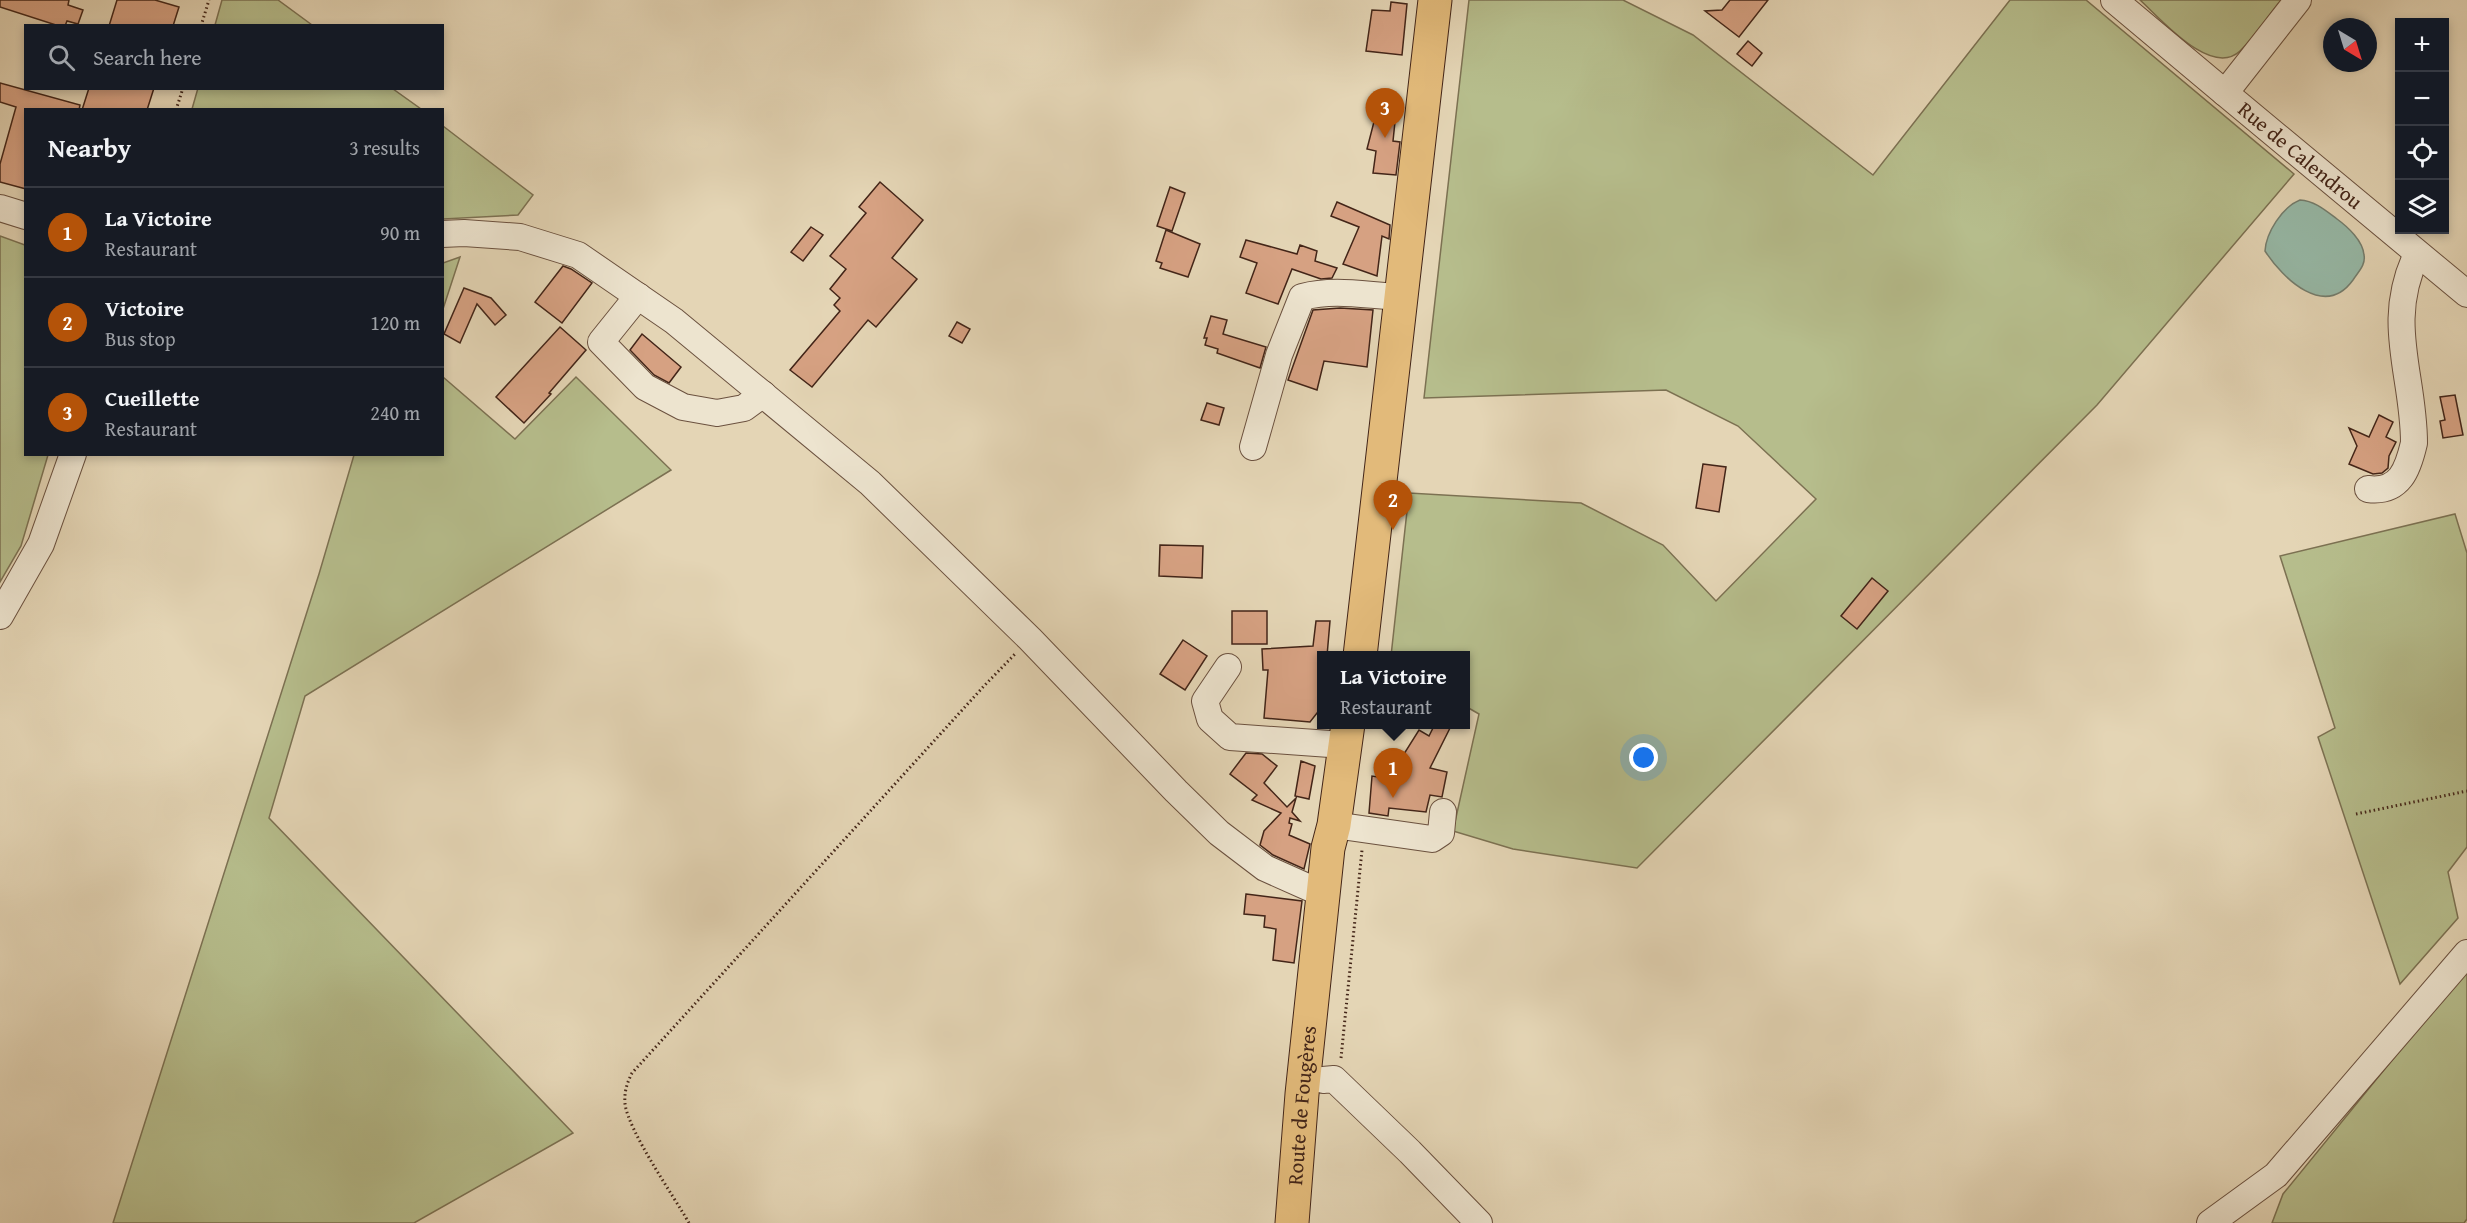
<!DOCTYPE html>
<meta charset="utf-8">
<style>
body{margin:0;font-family:"Gentium Book Plus",serif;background:#20242c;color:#f1f3f6}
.controls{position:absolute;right:18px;top:18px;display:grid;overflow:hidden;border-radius:0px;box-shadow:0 3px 9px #0003}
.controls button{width:54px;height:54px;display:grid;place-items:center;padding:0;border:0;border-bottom:2px solid #363941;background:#171b24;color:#f1f3f6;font:30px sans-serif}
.compass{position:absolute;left:2323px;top:18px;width:54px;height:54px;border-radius:50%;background:#171b24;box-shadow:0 3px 9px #0003;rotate:142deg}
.you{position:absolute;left:1644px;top:758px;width:21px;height:21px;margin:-15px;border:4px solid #fff;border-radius:50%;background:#1a73e8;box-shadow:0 0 0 9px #1a73e833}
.badge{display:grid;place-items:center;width:39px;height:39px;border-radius:50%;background:#b45309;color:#fff;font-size:20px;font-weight:700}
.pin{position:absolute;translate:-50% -50px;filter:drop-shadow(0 2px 3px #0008)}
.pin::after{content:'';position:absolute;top:32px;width:21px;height:18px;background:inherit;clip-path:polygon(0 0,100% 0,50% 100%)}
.popup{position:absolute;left:1317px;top:651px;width:153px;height:78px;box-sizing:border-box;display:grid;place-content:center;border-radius:0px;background:#171b24;filter:drop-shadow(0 2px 4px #0005);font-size:20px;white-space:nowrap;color:#9ea1a6}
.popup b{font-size:22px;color:#f1f3f6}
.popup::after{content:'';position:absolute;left:50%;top:100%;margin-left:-12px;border:12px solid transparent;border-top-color:#171b24}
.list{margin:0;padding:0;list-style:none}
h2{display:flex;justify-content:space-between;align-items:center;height:78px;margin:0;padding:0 24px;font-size:26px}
h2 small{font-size:20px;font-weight:400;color:#9ea1a6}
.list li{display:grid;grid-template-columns:39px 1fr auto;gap:18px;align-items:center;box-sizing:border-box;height:90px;padding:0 24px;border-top:2px solid #363941}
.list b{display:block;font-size:22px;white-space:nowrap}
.list p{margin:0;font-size:20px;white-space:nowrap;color:#9ea1a6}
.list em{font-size:20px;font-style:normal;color:#9ea1a6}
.icon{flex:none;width:33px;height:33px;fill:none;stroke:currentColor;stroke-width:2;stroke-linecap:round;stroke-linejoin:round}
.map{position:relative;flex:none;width:2467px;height:1223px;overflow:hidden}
.search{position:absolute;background:#171b24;box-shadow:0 3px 9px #0003;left:24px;top:24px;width:420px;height:66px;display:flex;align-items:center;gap:15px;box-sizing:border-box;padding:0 21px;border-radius:0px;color:#9ea1a6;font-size:22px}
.panel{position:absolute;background:#171b24;box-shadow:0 3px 9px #0003;left:24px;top:108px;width:420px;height:348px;border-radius:0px}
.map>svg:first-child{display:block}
.green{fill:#b6bd8c;stroke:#7c7152;stroke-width:1.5}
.water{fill:#97b9a7;stroke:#757e6e;stroke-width:1.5}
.building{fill:#d6a182;stroke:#432518;stroke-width:1.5}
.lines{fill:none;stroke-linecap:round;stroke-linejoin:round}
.minor-casing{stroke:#6b513f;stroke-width:28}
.major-casing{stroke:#432518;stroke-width:35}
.path{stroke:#432518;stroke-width:3;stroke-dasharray:1.5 3;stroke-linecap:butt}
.minor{stroke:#ede4cf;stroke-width:26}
.major{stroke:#e2ba7a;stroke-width:33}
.labels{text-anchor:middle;stroke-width:5;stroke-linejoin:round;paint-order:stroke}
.street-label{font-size:21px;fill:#432518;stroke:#ede4cf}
</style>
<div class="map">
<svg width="2467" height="1223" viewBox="0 0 2467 1223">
<rect width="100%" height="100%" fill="#e4d5b5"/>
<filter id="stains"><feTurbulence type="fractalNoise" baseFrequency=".00333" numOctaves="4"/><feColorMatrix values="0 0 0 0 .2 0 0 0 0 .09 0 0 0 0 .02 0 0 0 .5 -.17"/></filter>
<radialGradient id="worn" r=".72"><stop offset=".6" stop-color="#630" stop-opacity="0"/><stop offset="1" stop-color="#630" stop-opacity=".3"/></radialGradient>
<g class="green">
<polygon points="222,0 278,0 312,25 215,25"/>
<polygon points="1469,0 1623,0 1693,35 1873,175 2010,0 2086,0 2294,174 2097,405 1637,868 1513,849 1453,831 1479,714 1465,706 1465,656 1391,656 1409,493 1581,503 1663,545 1716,601 1816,499 1738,426 1666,390 1424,398"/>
<path d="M2140,0H2281C2268,16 2255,37 2240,51C2211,78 2161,19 2140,0Z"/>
<polygon points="198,88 393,89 421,109 192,109"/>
<polygon points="443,126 533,195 518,215 443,219"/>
<polygon points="0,236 25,245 26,454 48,455 21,546 0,582"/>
<polygon points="460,257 443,309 443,263"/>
<polygon points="443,377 515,439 576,377 671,470 305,696 269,818 573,1133 414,1223 113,1223 319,574 354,455 442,454"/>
<polygon points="2455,514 2467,553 2467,847 2448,872 2458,918 2400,984 2318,737 2335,728 2280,556"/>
<polygon points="2467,968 2467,1219 2464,1223 2272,1223 2283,1194"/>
</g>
<path class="water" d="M2300,200C2315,201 2325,210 2337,219C2348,227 2363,241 2364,255C2366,265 2358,272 2353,280C2325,319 2283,279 2265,251C2266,233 2282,207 2300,200Z"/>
<g class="building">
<polygon points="0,0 69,0 68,5 83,10 78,24 67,21 65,26 59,26 0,7"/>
<polygon points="117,0 155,0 179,7 173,26 109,26"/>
<polygon points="1730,0 1768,0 1739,37 1705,11 1722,10"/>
<polygon points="1391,2 1407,4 1402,55 1366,51 1372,10 1390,11"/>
<polygon points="1748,41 1762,53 1752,66 1737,54"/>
<polygon points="0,83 80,105 79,110 26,110 26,189 0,182 0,164 16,107 0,102"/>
<polygon points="89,88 154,88 147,110 82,110"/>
<polygon points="1377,110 1396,112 1393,141 1400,142 1396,175 1373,173 1376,151 1367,149"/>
<polygon points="880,182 923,220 892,258 917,279 876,327 868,320 812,387 790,370 840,311 834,305 840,298 830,289 846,269 830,256 866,213 859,207"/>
<polygon points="1170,187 1185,193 1172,231 1157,226"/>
<polygon points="1337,202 1390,225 1389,239 1382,236 1377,276 1343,264 1359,227 1331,216"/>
<polygon points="811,227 823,235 803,261 791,252"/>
<polygon points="1166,230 1200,244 1188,277 1160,268 1162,263 1156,261"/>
<polygon points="1246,240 1297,254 1300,245 1317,251 1315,261 1337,268 1332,278 1321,279 1292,269 1278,304 1246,293 1257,263 1240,257"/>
<polygon points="563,266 571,269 592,283 562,323 535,302"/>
<polygon points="464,288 491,298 506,315 495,325 477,304 460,343 444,334"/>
<polygon points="1340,308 1373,310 1367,367 1324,361 1317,390 1288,380 1313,310"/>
<polygon points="1211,316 1227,320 1223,334 1266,347 1260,368 1217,353 1218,349 1205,345 1207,338 1204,338"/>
<polygon points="957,322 970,329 962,343 949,336"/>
<polygon points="560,327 586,350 549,393 551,394 524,423 496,397"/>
<polygon points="642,334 681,367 669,383 654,375 630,350"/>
<polygon points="2455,395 2463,435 2443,438 2440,421 2445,420 2440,397"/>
<polygon points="1207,403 1224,408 1219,425 1201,420"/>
<polygon points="2379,415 2393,422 2386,437 2396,442 2389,456 2388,468 2382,473 2373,474 2349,464 2357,446 2349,428 2369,437"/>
<polygon points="1703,464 1726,467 1719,512 1696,508"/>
<polygon points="1160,545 1203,546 1202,578 1159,576"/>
<polygon points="1872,578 1888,591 1857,629 1841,616"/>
<rect x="1232" y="611" width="35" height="33"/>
<polygon points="1316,621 1330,621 1327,656 1321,656 1321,708 1310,722 1264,718 1268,670 1263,670 1262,649 1313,646"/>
<polygon points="1183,640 1207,656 1185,690 1160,674"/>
<polygon points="1435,724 1452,724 1430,768 1447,772 1442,797 1430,795 1426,812 1389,808 1388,816 1369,813 1372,776 1384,778 1387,752 1404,754 1419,730 1429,736"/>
<polygon points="1246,753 1262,754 1277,766 1264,783 1287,807 1296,798 1292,812 1300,821 1290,818 1289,823 1292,824 1289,835 1310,844 1304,869 1273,855 1260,845 1264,831 1281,813 1252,800 1257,795 1230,774"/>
<polygon points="1301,761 1315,766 1309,799 1295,796"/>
<polygon points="1246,894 1302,901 1294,963 1273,960 1276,929 1264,927 1265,916 1244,914"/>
</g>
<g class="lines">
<g class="minor-casing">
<g id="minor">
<polyline points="2114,0 2225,93"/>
<path id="s1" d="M2298,0L2225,93L2467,294"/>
<polyline points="0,208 26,216"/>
<polyline points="442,234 464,233 520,237 578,255 674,321 870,483 1030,639 1176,791 1219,833 1265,868 1312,889 1324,890"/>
<polyline points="638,296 601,342 645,387 683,407 717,413 744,408 763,394"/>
<path d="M1253,447L1279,355L1302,297C1336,288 1368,296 1402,297"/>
<path d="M2368,489C2400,493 2408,469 2414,443C2414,374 2384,323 2417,254"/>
<polyline points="0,616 41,544 73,454"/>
<polyline points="1228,667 1205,701 1210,719 1230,737 1344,745"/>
<polyline points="1334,825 1432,839 1441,833 1443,812"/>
<polyline points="1323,1080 1334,1079 1410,1152 1479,1223"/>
<polyline points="2210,1223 2276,1175 2467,953"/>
</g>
</g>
<g class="major-casing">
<g id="major">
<polyline points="1360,656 1435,0"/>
<path id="s2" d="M1292,1223L1302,1094L1328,848L1334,825L1348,724"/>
</g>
</g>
<g class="path">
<polyline points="201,26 209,0"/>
<polyline points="176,110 183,88"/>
<polyline points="2356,814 2467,791"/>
<polyline points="1341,1058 1362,850"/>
<path d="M689,1223C673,1195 629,1132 625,1104C624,1092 627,1083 632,1073L984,686L1015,654"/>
</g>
<use href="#minor" class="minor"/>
<use href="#major" class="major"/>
</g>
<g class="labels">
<g class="street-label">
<text dy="7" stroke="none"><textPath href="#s1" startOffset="216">Rue de Calendrou</textPath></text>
<text dy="7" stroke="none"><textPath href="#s2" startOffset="118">Route de Fougères</textPath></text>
</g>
</g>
<rect width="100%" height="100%" filter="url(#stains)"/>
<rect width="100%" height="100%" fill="url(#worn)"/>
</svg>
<div class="controls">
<button>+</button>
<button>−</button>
<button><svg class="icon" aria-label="locate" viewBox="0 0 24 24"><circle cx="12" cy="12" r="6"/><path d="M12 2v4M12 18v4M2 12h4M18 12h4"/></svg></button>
<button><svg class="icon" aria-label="layers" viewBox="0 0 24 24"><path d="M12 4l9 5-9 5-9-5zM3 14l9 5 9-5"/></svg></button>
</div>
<svg class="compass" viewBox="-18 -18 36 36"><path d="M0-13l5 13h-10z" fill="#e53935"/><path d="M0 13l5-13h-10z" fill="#9ea1a6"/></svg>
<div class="you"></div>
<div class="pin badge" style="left:1393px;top:798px">1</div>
<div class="popup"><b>La Victoire</b>Restaurant</div>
<div class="pin badge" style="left:1393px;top:530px">2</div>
<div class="pin badge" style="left:1385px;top:138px">3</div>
<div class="search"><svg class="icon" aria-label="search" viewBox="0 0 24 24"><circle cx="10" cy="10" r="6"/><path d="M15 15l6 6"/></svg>Search here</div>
<section class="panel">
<h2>Nearby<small>3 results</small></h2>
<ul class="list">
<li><span class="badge">1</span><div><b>La Victoire</b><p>Restaurant</p></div><em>90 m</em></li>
<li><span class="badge">2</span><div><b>Victoire</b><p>Bus stop</p></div><em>120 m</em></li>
<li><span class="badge">3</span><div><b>Cueillette</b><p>Restaurant</p></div><em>240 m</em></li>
</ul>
</section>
</div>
